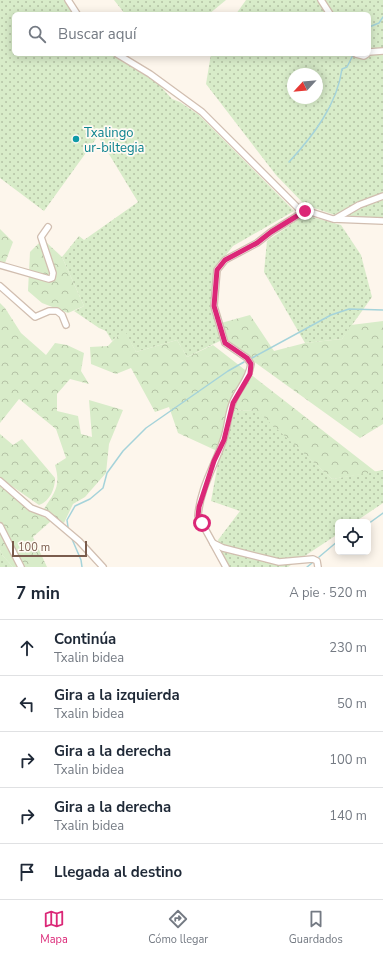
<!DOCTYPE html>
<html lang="es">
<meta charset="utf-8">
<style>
body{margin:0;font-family:"Nunito Sans",sans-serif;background:#f6f6f7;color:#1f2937}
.controls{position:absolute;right:12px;bottom:12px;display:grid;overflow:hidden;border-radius:6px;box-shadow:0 2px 10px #0003}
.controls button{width:36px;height:36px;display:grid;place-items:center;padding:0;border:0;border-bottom:1px solid #e0e1e3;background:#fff;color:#1f2937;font:20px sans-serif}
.compass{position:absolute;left:287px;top:68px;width:36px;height:36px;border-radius:50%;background:#fff;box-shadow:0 2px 10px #0003;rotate:244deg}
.scale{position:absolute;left:12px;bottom:10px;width:75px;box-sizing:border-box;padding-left:4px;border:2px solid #7a5c4d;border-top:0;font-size:11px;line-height:14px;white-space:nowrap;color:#7a5c4d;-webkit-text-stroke:3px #fffaf3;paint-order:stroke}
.stop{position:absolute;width:12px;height:12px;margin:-9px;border:3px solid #db2777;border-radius:50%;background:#fff}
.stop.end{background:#db2777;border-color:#fff;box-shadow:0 1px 4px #0008}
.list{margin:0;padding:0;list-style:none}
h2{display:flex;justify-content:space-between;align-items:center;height:52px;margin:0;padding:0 16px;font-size:17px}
h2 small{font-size:13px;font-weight:400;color:#747a83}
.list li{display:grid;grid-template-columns:26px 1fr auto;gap:12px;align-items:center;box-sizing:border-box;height:56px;padding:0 16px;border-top:1px solid #e0e1e3}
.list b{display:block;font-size:15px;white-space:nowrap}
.list p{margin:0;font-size:13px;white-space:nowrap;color:#747a83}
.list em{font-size:13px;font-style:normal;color:#747a83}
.icon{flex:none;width:22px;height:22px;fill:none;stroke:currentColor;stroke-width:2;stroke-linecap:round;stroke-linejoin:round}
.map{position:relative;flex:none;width:383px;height:567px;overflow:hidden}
.search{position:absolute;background:#fff;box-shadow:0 2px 10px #0003;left:12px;right:12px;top:12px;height:44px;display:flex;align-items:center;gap:10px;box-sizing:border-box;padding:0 14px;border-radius:6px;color:#747a83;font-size:15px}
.sheet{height:332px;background:#fff}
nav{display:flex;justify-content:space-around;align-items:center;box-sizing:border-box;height:56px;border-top:1px solid #e0e1e3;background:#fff;font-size:11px;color:#747a83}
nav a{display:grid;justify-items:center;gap:2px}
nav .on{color:#db2777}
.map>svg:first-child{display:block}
.grass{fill:url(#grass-dots);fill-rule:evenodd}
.forest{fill:url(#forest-crowns)}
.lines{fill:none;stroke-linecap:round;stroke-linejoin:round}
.stream{stroke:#a5d3da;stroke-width:1.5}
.minor-casing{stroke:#d1beb0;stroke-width:8}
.minor{stroke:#fff;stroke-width:5.5}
.route{stroke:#db2777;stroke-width:5}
.culture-dot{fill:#0f9aa8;stroke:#fffaf3;stroke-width:1.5}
.labels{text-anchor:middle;stroke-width:3.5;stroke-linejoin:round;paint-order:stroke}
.culture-label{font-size:13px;fill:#0d838f;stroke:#fffaf3;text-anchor:start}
</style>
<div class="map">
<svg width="383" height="567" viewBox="0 0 383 567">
<defs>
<pattern id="grass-dots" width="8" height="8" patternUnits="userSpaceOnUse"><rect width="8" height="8" fill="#d8ecc9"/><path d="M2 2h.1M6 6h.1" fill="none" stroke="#b4c2a5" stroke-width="1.8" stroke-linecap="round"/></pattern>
<pattern id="forest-crowns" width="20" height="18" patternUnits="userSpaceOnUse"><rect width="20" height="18" fill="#d8ecc9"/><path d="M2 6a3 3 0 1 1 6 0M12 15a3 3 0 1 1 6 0" fill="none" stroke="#b4c2a5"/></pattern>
</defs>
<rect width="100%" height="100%" fill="#fdf6ec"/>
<g class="grass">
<polygon points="0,0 65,0 74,14 14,14 14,54 113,54 155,80 172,99 180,102 199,115 294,211 233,246 215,269 212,305 222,340 187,357 177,340 136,352 124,330 112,341 106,331 99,328 74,311 84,306 62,257 79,236 84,240 138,202 98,136 44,211 0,178"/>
<polygon points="114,0 226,0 209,14 125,14"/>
<path d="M246,0H383V218H344L305,205L276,175L206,84L211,54H369V14H236ZM293,74H317V98H293Z"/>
<polygon points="305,215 341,225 361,255 372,297 342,339 305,343 264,272 267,241"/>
<polygon points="233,410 258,411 332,479 383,470 383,503 355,522 338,522 338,534 288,567 226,567 218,540 240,511 211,501 220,452 228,436"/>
<polygon points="0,550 3,556 13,567 0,567"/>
</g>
<g class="forest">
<polygon points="0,229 13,242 5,263 0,262"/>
<polygon points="46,242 62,257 84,306 68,313 42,303 28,291 30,252 39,243"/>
<path d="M0,303L5,308L21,333L46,355L55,343L67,345L84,353L81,371L89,384L70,379L57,394V411L78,416L81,434L92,437L89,400L123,410L109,444L106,473L85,497L73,504L64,523L44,509C55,492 61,486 55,465L66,458L56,429L19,399L0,423Z"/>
<polygon points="250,315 274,351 305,343 342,339 351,325 383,321 383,424 360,438 228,343 221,323"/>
<polygon points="124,329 136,352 177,340 187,357 213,345 376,472 332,479 257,411 229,410 222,440 215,450 178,433 169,407 155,412 131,368 116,374 91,364 90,347 108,346"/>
<path d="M0,434L13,445L22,439L55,478C55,489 50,501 39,505L0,478Z"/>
<polygon points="0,483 29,509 51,521 33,537 47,567 13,567 3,556 0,550"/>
</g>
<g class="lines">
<g class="stream">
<polyline points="369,27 379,23 383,17"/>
<path d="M289,162C313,136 337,105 342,69L347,67L353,55"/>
<polyline points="252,358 331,315 349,309 383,310"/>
<polyline points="368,524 383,513"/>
<polyline points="68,527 67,520 75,506 90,499 103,488 107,473 123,451 146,428 228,371 244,362"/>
<polyline points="72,539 81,560 82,567"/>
<polyline points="319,557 338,541"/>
<polyline points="307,567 312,563"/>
</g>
<g class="minor-casing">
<g id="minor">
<polyline points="68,0 77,14"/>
<polyline points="321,0 330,14"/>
<polyline points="369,52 383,51"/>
<polyline points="117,54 150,74 202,112 298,208 333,219 383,221"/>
<polyline points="356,54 364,56 367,54"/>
<polyline points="335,219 359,205 383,196"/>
<polyline points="0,265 49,279 52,278 53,273 41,237 48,227"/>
<polyline points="0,286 35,317 49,311 57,311 62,315 66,325"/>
<polyline points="0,481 31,508 47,514 79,541 103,567"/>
<polyline points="0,526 21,567"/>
<polyline points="213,543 223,548 279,562 313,559 317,561 318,567"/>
<path d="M226,567L198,516C200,488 216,463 224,438C228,426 228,413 233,402C239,388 249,379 251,364L247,358L225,343L214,306L217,270L225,260L257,243L271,232L305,211"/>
</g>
</g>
<use href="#minor" class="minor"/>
</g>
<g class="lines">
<polyline class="route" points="202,523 198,516 199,507 214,461 224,440 233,403 250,374 251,364 247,358 225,343 214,306 217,270 225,260 257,243 271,232 305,211"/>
</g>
<circle class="culture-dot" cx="76" cy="139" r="4"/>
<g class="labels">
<g class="culture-label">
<text x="84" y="137">Txalingo<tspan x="84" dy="15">ur-biltegia</tspan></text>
</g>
</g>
</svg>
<div class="controls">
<button><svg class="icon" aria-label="locate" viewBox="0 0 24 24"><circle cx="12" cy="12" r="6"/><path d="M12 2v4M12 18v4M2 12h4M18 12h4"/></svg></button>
</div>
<svg class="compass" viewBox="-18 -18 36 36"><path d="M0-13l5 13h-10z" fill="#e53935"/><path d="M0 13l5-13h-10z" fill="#747a83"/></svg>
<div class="scale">100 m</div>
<div class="stop" style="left:202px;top:523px"></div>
<div class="stop end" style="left:305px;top:211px"></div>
<div class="search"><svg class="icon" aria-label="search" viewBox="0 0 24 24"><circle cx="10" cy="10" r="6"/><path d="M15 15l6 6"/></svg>Buscar aquí</div>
</div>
<section class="sheet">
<h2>7 min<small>A pie · 520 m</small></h2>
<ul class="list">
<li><svg class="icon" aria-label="ahead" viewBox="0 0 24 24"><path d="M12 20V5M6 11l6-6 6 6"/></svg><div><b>Continúa</b><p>Txalin bidea</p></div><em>230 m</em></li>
<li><svg class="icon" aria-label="left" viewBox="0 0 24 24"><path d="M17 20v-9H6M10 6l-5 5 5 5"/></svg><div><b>Gira a la izquierda</b><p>Txalin bidea</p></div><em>50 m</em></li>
<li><svg class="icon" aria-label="right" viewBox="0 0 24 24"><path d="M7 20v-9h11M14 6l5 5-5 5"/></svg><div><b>Gira a la derecha</b><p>Txalin bidea</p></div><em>100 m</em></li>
<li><svg class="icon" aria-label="right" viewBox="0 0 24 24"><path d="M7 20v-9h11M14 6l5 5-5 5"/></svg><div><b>Gira a la derecha</b><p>Txalin bidea</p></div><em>140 m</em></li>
<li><svg class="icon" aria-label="arrive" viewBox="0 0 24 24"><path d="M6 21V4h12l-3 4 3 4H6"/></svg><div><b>Llegada al destino</b></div></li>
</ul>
</section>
<nav>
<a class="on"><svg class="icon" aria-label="map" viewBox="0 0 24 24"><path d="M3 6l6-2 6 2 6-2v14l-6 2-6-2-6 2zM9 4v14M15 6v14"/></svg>Mapa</a>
<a><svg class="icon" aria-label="directions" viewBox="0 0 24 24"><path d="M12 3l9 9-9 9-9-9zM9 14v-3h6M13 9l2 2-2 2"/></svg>Cómo llegar</a>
<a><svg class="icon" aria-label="saved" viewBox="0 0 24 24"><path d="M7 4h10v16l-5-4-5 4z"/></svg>Guardados</a>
</nav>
